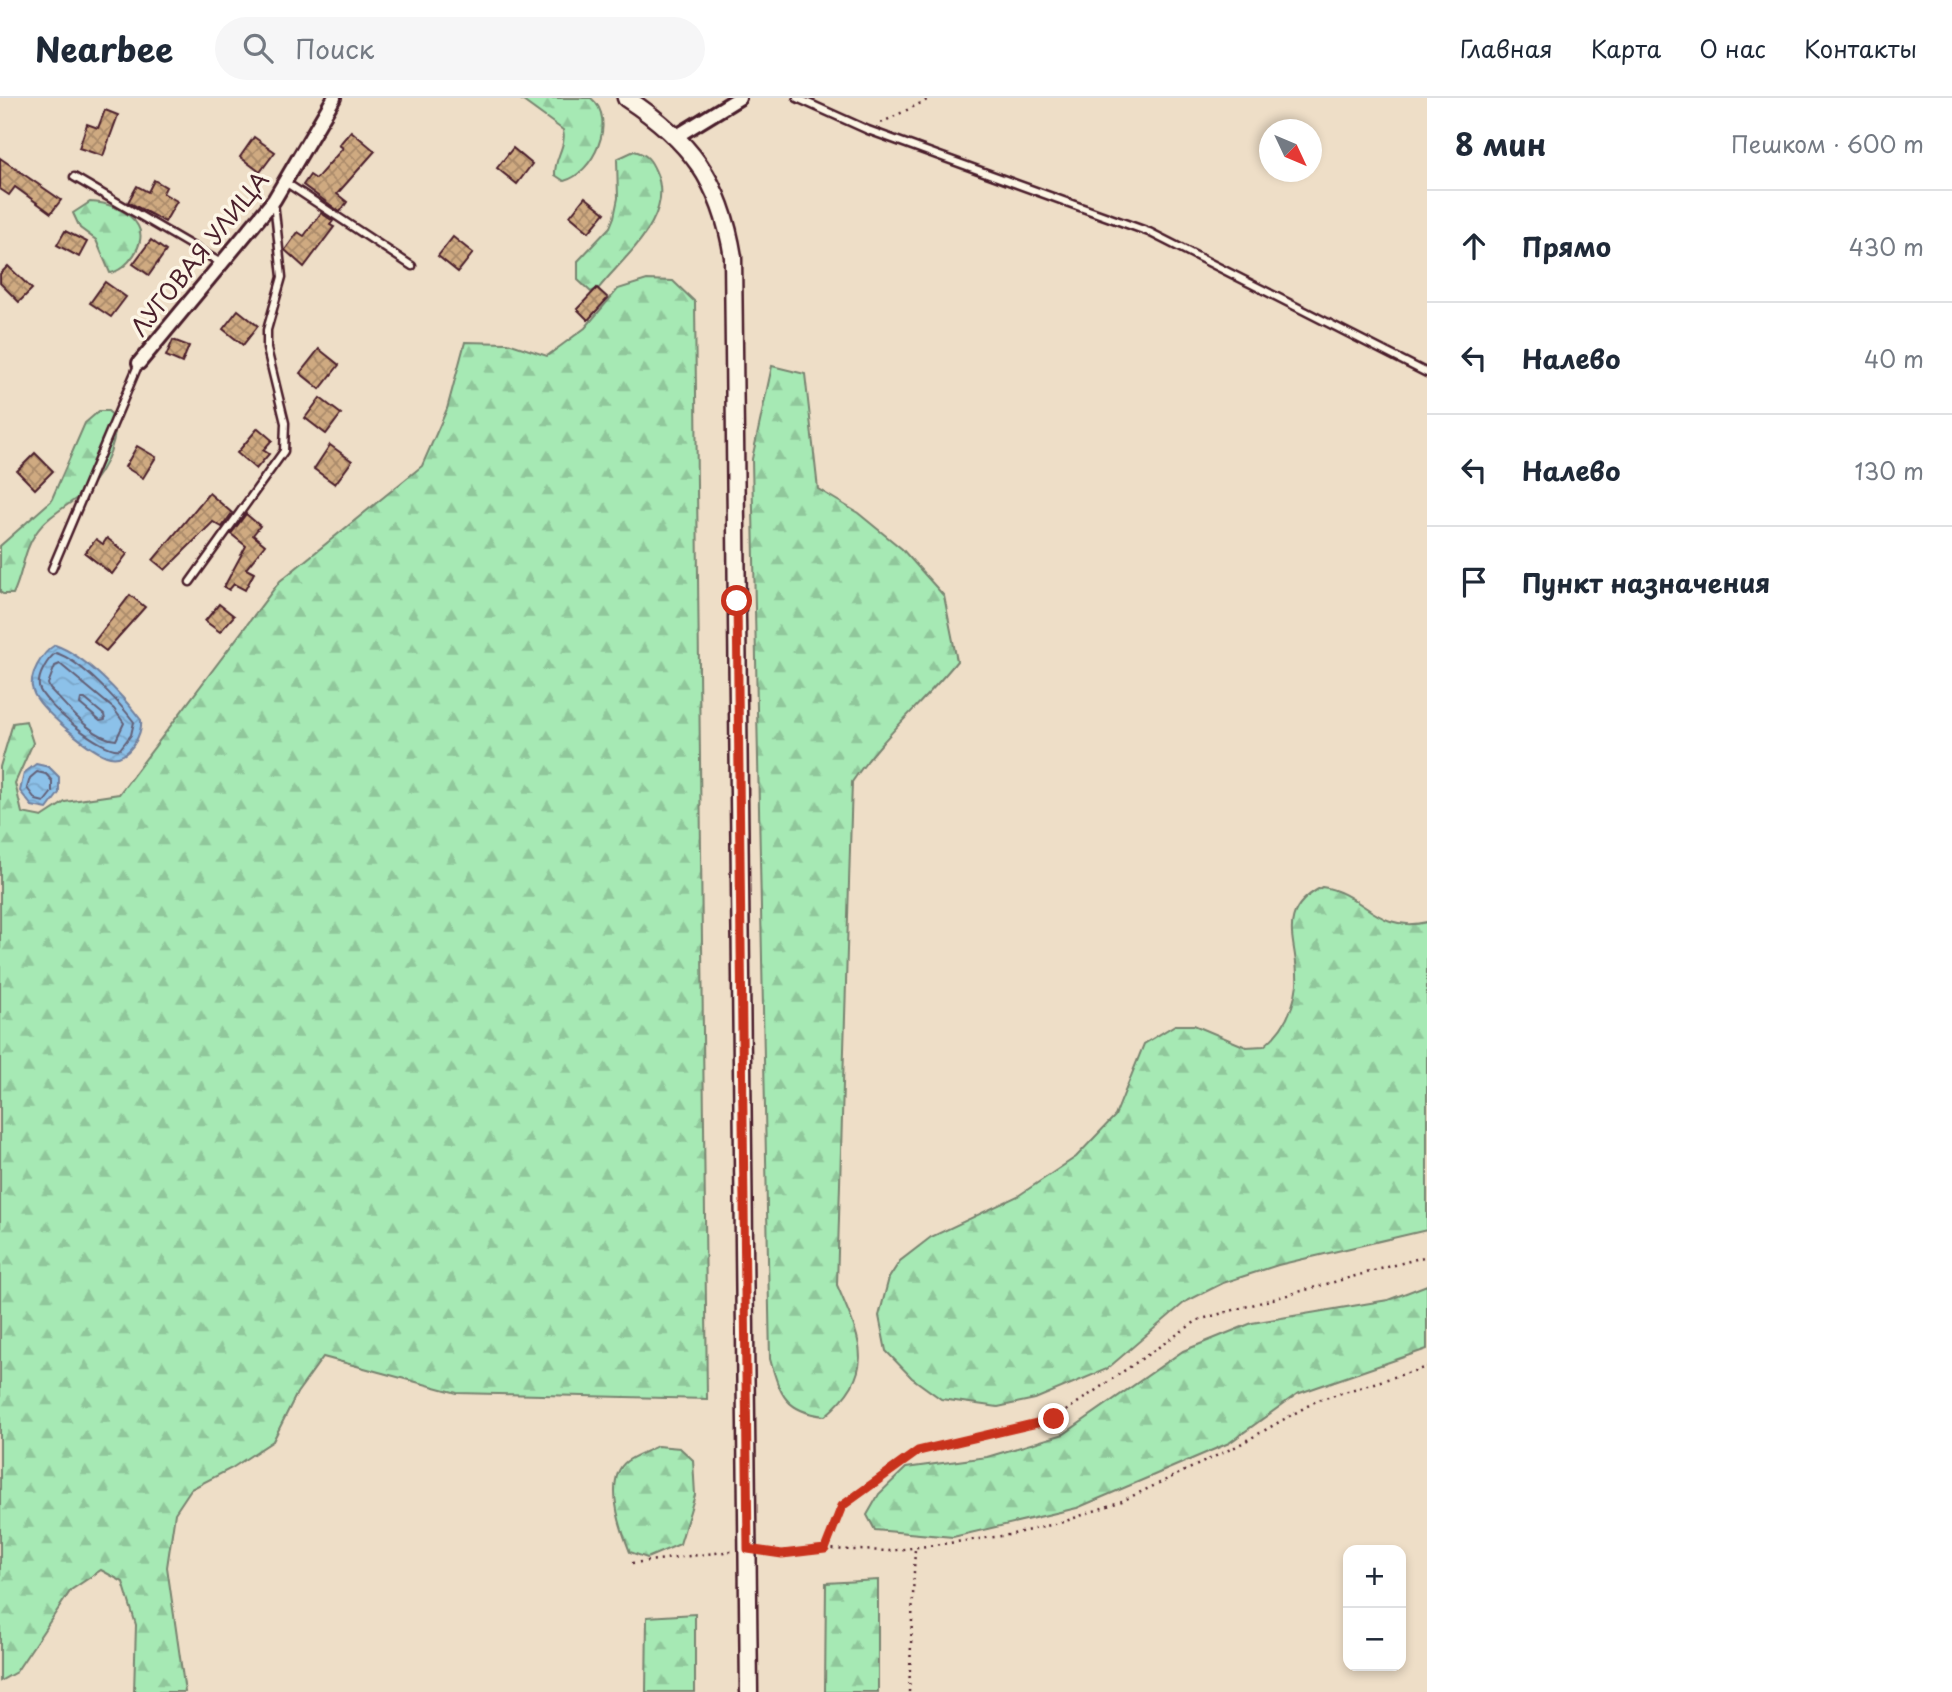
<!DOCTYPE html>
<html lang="ru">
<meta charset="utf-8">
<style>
body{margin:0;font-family:"Playpen Sans",sans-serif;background:#f6f6f7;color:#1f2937}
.controls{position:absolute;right:21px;bottom:21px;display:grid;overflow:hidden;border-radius:14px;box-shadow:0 4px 10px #0003}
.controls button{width:63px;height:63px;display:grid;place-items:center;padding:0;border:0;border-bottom:2px solid #e0e1e3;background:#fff;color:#1f2937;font:35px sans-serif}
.compass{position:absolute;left:1259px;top:21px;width:63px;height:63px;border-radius:50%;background:#fff;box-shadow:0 4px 10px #0003;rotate:134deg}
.stop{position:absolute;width:21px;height:21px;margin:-16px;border:5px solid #c8321e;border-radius:50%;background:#fff}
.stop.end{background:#c8321e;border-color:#fff;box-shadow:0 2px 7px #0008}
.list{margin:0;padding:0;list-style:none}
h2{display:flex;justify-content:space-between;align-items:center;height:91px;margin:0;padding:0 28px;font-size:30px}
h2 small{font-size:23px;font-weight:400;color:#747a83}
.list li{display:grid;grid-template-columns:46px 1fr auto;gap:21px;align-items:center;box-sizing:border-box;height:112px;padding:0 28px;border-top:2px solid #e0e1e3}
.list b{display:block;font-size:26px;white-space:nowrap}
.list em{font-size:23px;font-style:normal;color:#747a83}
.icon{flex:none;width:38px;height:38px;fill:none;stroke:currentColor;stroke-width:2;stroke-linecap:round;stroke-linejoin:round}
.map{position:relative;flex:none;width:1427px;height:1594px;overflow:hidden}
header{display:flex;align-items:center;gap:42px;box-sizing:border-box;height:98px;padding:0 35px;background:#fff;border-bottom:2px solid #e0e1e3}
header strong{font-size:33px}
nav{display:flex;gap:38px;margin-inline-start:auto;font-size:24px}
.search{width:490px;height:63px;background:#f6f6f7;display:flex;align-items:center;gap:18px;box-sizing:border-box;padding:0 24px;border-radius:38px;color:#747a83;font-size:26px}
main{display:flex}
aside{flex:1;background:#fff}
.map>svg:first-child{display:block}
.forest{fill:url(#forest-firs);stroke:#788470;stroke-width:2}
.water{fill:url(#water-waves);stroke:#72809d;stroke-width:2}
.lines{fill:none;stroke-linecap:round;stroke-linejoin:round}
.shore{stroke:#646077;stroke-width:2}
.building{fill:url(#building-cross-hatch);stroke:#4a1f2b;stroke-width:2}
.service-casing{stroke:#4a1f2b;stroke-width:11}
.minor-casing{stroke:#4a1f2b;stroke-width:18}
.tertiary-casing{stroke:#4a1f2b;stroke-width:21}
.path{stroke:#4a1f2b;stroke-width:2.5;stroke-dasharray:2 5;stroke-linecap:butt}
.service{stroke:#fcf5e5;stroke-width:6}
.minor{stroke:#fcf5e5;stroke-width:12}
.tertiary{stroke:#fcf5e5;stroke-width:16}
.route{stroke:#c8321e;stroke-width:9}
.labels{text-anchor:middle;stroke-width:7;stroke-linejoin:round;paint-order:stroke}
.street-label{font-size:23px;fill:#4a1f2b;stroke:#fcf5e5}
</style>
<header>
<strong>Nearbee</strong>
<div class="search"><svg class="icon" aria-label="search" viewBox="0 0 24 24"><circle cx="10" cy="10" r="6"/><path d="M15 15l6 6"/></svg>Поиск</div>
<nav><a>Главная</a><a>Карта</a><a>О нас</a><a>Контакты</a></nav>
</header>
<main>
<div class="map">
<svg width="1427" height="1594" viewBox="0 0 1427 1594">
<defs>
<pattern id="forest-firs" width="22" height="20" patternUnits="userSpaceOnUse" patternTransform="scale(1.75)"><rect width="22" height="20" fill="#a6e9b4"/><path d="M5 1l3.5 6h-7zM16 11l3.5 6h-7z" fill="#90c79b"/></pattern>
<pattern id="water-waves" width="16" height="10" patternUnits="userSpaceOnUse" patternTransform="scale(1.75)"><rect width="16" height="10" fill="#8cc1e9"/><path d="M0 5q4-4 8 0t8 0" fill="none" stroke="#7aa5c8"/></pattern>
<pattern id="building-cross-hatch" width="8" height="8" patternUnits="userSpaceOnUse" patternTransform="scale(1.75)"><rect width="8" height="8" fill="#cfaa81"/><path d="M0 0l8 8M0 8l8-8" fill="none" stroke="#aa8a6a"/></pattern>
</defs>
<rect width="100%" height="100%" fill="#eedec7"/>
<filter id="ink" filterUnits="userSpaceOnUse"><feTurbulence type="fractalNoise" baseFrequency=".0143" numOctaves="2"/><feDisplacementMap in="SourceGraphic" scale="14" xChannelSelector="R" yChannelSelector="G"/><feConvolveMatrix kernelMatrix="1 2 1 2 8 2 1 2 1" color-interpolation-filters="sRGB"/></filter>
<g filter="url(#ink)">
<g class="forest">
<path d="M519,0H591C618,22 593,76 564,83L555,77C554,60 567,48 563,32Z"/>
<path d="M634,53C647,56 651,62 656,74C676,119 623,159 599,190L591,194L578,182V163L610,129L614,119L618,100L617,61Z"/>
<path d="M90,104C106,104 130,113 138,128C148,145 126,173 110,175L96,142L80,130L73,115Z"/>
<polygon points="647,182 673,183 695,204 707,1301 457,1295 323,1259 297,1295 273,1343 232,1370 191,1391 175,1415 167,1469 185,1594 134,1594 136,1527 123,1484 101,1472 71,1492 16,1574 0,1583 0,669 13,625 26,623 33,645 15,685 22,715 42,719 65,704 119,696 280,483 422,368 447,311 465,244 508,245 547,258 585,230 618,191"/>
<path d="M772,268L805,276L818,391L858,415L902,451L944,498L957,563C923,605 882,639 852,684L837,1187C861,1243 878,1273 825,1318C786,1314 780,1297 770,1261L752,361Z"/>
<path d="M99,313H108L116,320C116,350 102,381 77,400C62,411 46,420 36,435C23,453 23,476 13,496H3L0,494V448L51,403L85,325Z"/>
<path d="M1322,789C1364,795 1376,836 1427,824V1132L1278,1167L1223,1185L1185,1204L1107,1271L1035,1301L998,1309L941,1301L912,1280L886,1253L879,1218L889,1180L900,1163L931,1139L1018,1098L1076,1059L1115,1018L1144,946L1175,927H1194L1246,949L1264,948C1284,932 1294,912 1297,886C1300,847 1272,815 1322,789Z"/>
<polygon points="1427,1187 1427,1251 1297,1296 1229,1345 1077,1410 953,1439 875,1432 867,1417 879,1396 906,1370 987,1359 1064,1336 1183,1253 1252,1225 1388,1202"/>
<path d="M657,1348L680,1350L693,1362L695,1397L680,1446L647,1460L630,1454C621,1432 603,1381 627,1363C636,1357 648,1353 657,1348Z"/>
<polygon points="878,1482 878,1594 825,1594 826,1485"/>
<polygon points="695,1516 695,1594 646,1594 647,1519"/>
</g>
<g class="water">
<path d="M55,547C86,558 122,597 141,622C143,637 128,663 110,659C92,655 38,610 33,593C27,578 43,554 55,547Z"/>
<polygon points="36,666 49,669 59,679 59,695 47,711 32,708 20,693 24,675"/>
</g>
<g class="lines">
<g class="shore">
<path d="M56,555C80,562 119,604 134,624L131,637L120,651C104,656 42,605 39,589C37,578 48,560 56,555Z"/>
<path d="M60,566L114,611L124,625L116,642C92,641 66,607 50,591L48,586L55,568Z"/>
<polygon points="81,601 85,601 104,617 105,622 100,623 80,606"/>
<polygon points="37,674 46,676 52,683 52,694 44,704 36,702 27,690 30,680"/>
</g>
</g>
<g class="building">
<polygon points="105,12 118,17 103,58 79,50 87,26 98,30"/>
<polygon points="351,33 375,53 337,96 347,104 340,114 303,87 310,77 316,81 343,50 339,47"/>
<polygon points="254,39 275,54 260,74 240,59"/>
<polygon points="513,50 532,66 517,86 497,70"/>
<polygon points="0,60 61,102 51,115 15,89 9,97 0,91"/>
<polygon points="154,82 166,89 163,95 177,103 165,124 128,104 137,88 148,94"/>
<polygon points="585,99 605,115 589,134 570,118"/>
<polygon points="321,115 333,123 330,127 334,129 304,169 285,152 298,134 304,138"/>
<polygon points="65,133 87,144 79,159 57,147"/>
<polygon points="453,139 473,155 458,174 438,158"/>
<polygon points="151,142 166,153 149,177 133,166"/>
<polygon points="8,168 32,191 19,204 0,185 0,176"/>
<polygon points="105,184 126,199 111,219 90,205"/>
<polygon points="597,190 608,200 588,222 577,211"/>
<polygon points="238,212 258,228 243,247 223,231"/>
<polygon points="173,242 189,248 182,265 166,258"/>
<polygon points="319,251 339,267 320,291 300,275"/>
<polygon points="320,300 341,316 326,336 305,320"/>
<polygon points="258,330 272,342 263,352 269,356 256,371 237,355"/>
<polygon points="330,347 352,363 335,386 314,371"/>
<polygon points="137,348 156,359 143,380 125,369"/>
<polygon points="35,355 53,373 35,391 17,373"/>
<polygon points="209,395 232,415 222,429 213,424 165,472 153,462"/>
<polygon points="246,416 260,428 253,437 265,447 246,471 254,475 245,492 234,486 229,492 224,489 246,448 231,436"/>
<polygon points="107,440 127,456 112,476 85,455 96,441 103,446"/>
<polygon points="130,497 145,509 106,553 94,544"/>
<polygon points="219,506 234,518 220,534 205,523"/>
</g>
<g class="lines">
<g class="service-casing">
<g id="service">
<polyline points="797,0 868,32 1149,134 1427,275"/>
<polyline points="74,79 221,165"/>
<polyline points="285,84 412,168"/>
<polyline points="52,471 139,265"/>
<polyline points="190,484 284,353 285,325 267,251 267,232 282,179 274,104"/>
</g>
</g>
<g class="minor-casing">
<g id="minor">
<polyline points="677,38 739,0"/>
<polyline points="139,265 274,102 334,0"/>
</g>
</g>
<g class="tertiary-casing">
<path id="tertiary" d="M626,0C690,42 721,83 733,159L749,1594"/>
</g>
<g class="path">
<polyline points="881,25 931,0"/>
<polyline points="825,1451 842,1408 918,1353 1054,1321 1198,1222 1427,1158"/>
<polyline points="763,1453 782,1456 825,1451 889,1453 1009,1437 1063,1424 1122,1403 1237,1348 1318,1302 1427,1269"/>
<polyline points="632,1465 732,1453"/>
<polyline points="909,1594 915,1450"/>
</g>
<use href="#service" class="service"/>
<use href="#minor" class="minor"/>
<use href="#tertiary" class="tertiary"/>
</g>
</g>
<g class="lines" filter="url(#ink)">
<polyline class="route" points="737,503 748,1451 782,1456 825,1451 842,1408 918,1353 1054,1321"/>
</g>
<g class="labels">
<g class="street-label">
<text transform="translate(200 156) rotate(-51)" y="8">ЛУГОВАЯ УЛИЦА</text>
</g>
</g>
</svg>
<div class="controls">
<button>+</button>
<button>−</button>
</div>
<svg class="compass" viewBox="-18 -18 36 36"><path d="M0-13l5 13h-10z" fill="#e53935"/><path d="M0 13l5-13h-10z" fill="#747a83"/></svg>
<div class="stop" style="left:737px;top:503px"></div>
<div class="stop end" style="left:1054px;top:1321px"></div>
</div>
<aside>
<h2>8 мин<small>Пешком · 600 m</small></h2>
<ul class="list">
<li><svg class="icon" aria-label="ahead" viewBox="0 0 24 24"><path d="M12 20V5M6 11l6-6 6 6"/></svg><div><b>Прямо</b></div><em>430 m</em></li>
<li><svg class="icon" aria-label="left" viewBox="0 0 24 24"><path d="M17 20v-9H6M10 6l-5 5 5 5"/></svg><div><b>Налево</b></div><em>40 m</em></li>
<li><svg class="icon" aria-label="left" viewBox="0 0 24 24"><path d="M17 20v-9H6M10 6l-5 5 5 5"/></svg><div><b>Налево</b></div><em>130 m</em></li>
<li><svg class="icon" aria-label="arrive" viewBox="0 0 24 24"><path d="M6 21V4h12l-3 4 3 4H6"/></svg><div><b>Пункт назначения</b></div></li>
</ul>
</aside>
</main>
